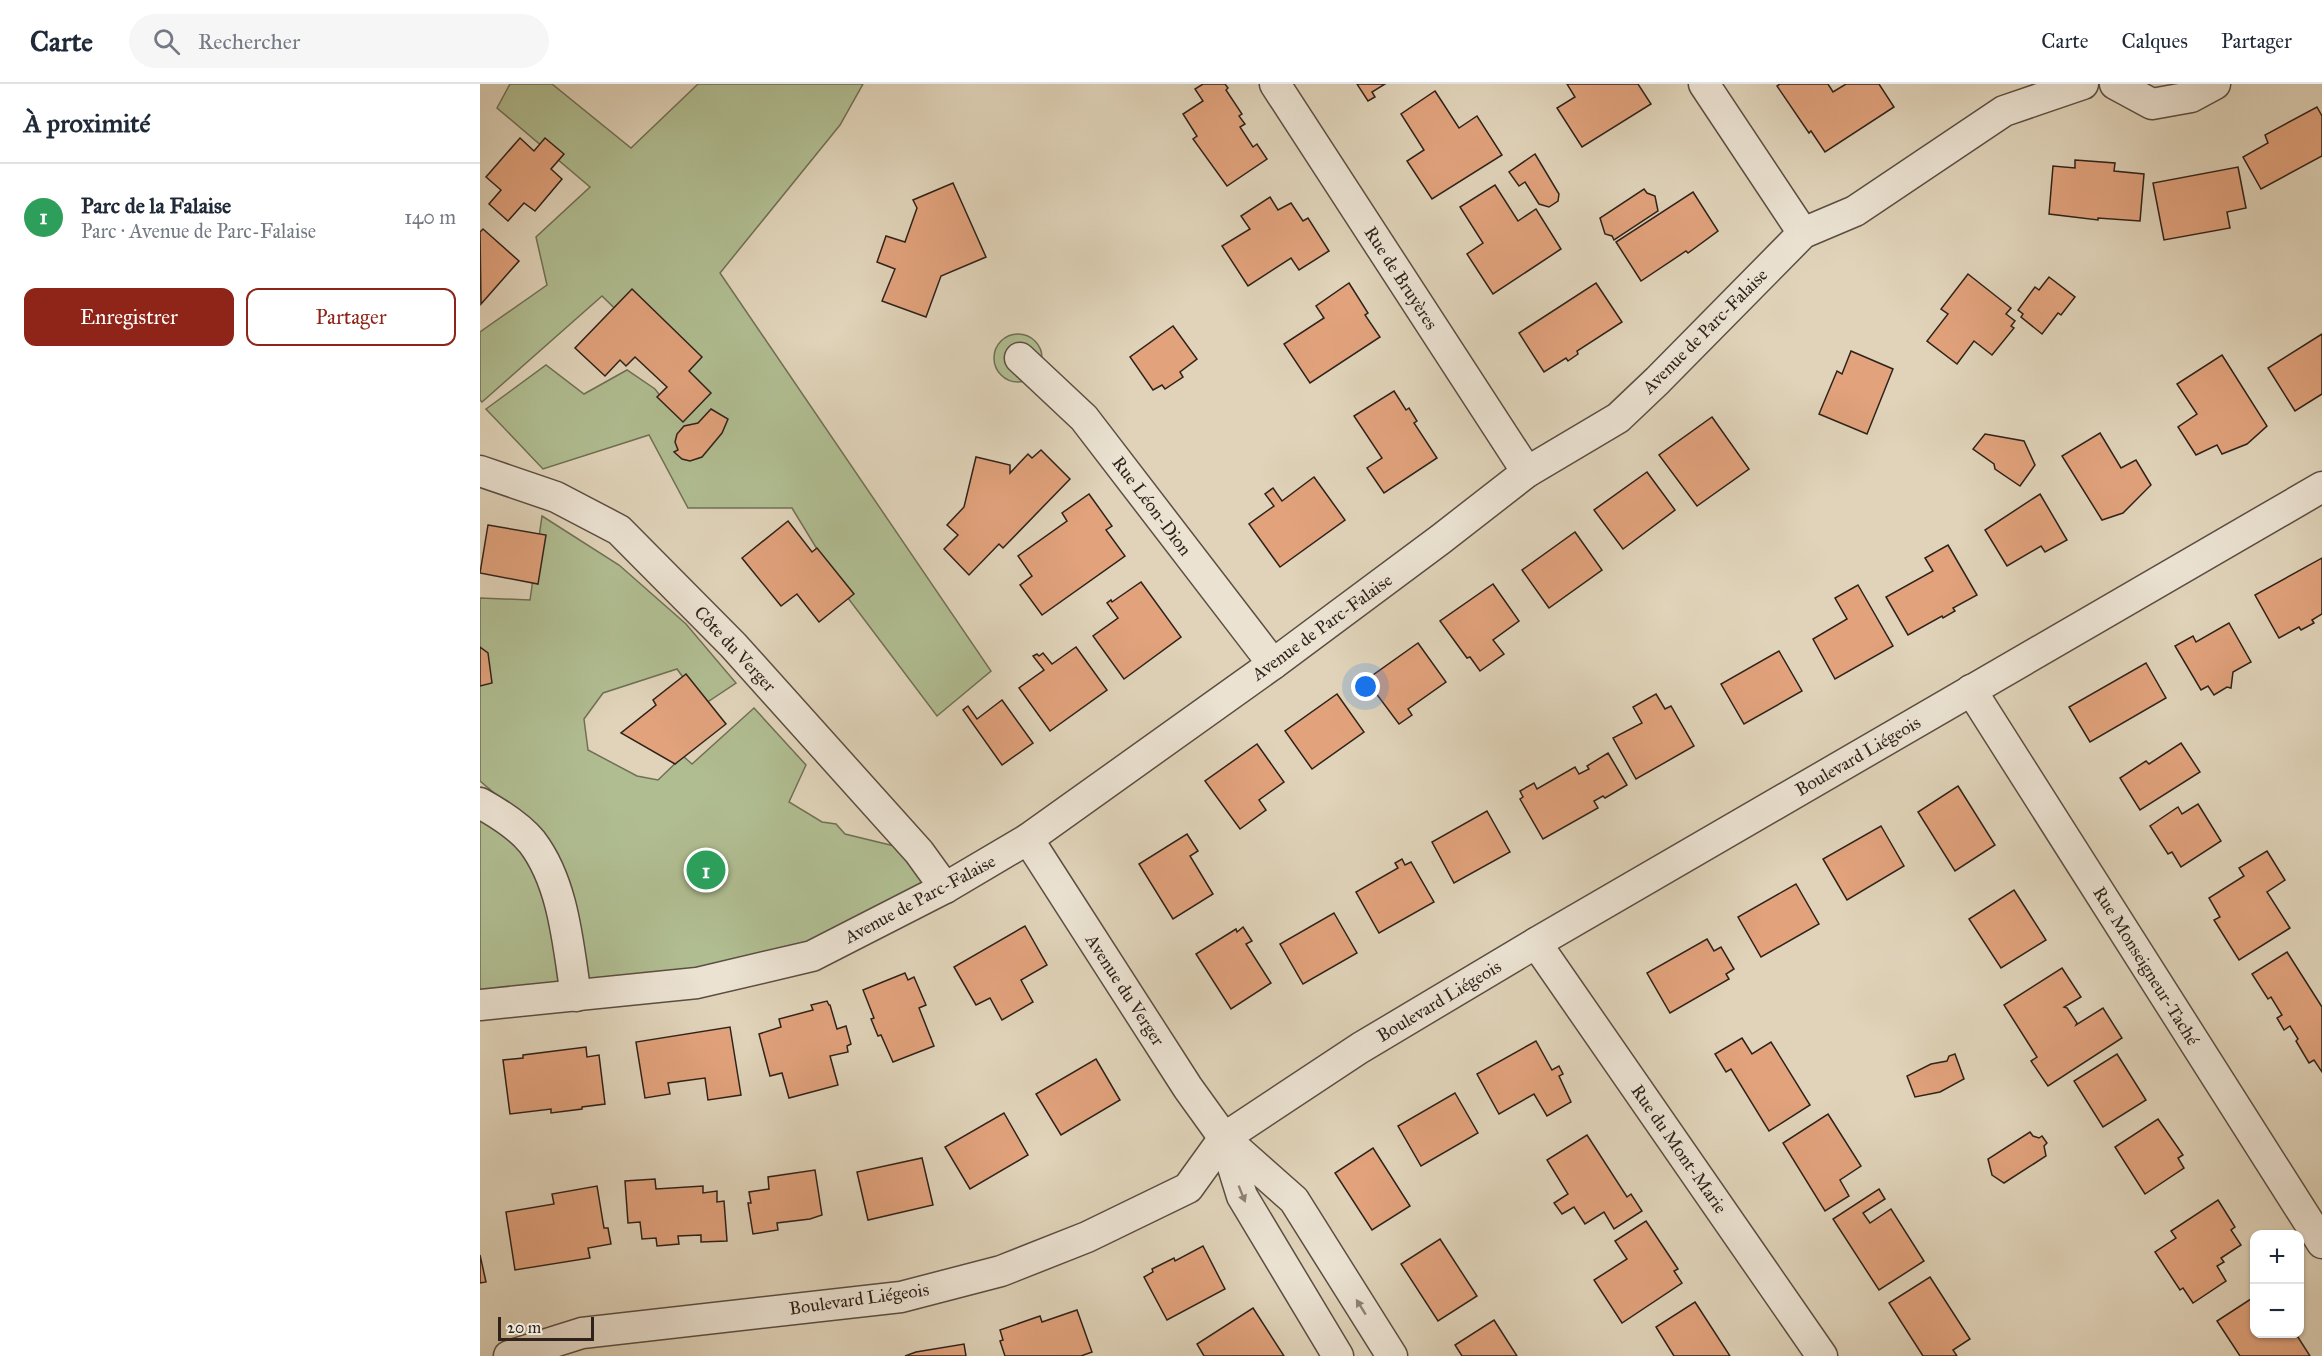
<!DOCTYPE html>
<html lang="fr">
<meta charset="utf-8">
<style>
body{margin:0;font-family:"IM FELL Great Primer",serif;background:#f6f6f7;color:#1f2937}
.controls{position:absolute;right:18px;bottom:18px;display:grid;overflow:hidden;border-radius:12px;box-shadow:0 2px 4px #0004}
.controls button{width:54px;height:54px;display:grid;place-items:center;padding:0;border:0;border-bottom:2px solid #e0e1e3;background:#fff;color:#1f2937;font:30px sans-serif}
.scale{position:absolute;left:18px;bottom:15px;width:96px;box-sizing:border-box;padding-left:6px;border:3px solid #2f221b;border-top:0;font-size:16px;line-height:21px;white-space:nowrap;color:#2f221b;-webkit-text-stroke:4px #ebe2d2;paint-order:stroke}
.you{position:absolute;left:886px;top:603px;width:21px;height:21px;margin:-15px;border:4px solid #fff;border-radius:50%;background:#1a73e8;box-shadow:0 0 0 9px #1a73e833}
.badge{display:grid;place-items:center;width:39px;height:39px;border-radius:50%;background:#8f2418;color:#fff;font-size:20px;font-weight:700}
.pin{position:absolute;translate:-50% -50%;border:3px solid #fff;box-shadow:0 2px 6px #0006}
.list{margin:0;padding:0;list-style:none}
h2{display:flex;justify-content:space-between;align-items:center;height:78px;margin:0;padding:0 24px;font-size:26px}
h2 small{font-size:20px;font-weight:400;color:#747a83}
.list li{display:grid;grid-template-columns:39px 1fr auto;gap:18px;align-items:center;box-sizing:border-box;height:108px;padding:0 24px;border-top:2px solid #e0e1e3}
.list b{display:block;font-size:22px;white-space:nowrap}
.list p{margin:0;font-size:20px;white-space:nowrap;color:#747a83}
.list em{font-size:20px;font-style:normal;color:#747a83}
.actions{display:flex;gap:12px;padding:18px 24px}
.actions a{flex:1;padding:14px 0;border:2px solid #8f2418;border-radius:12px;text-align:center;font-size:21px;color:#8f2418}
.actions .main{background:#8f2418;color:#fff}
.icon{flex:none;width:33px;height:33px;fill:none;stroke:currentColor;stroke-width:2;stroke-linecap:round;stroke-linejoin:round}
.map{position:relative;flex:none;width:1842px;height:1272px;overflow:hidden}
header{display:flex;align-items:center;gap:36px;box-sizing:border-box;height:84px;padding:0 30px;background:#fff;border-bottom:2px solid #e0e1e3}
header strong{font-size:28px}
nav{display:flex;gap:33px;margin-inline-start:auto;font-size:21px}
.search{width:420px;height:54px;background:#f6f6f7;display:flex;align-items:center;gap:15px;box-sizing:border-box;padding:0 21px;border-radius:33px;color:#747a83;font-size:22px}
main{display:flex}
aside{flex:1;background:#fff}
.map>svg:first-child{display:block}
.green{fill:#b0bd91;stroke:#707056;stroke-width:1.5}
.building{fill:#e1a27c;stroke:#2f221b;stroke-width:1.5}
.lines{fill:none;stroke-linecap:round;stroke-linejoin:round}
.minor-casing{stroke:#5b4e42;stroke-width:33}
.minor{stroke:#ebe2d2;stroke-width:30}
.oneway{fill:#8d8276}
.labels{text-anchor:middle;stroke-width:4.5;stroke-linejoin:round;paint-order:stroke}
.street-label{font-size:18px;fill:#2f221b;stroke:#ebe2d2}
</style>
<header>
<strong>Carte</strong>
<div class="search"><svg class="icon" aria-label="search" viewBox="0 0 24 24"><circle cx="10" cy="10" r="6"/><path d="M15 15l6 6"/></svg>Rechercher</div>
<nav><a>Carte</a><a>Calques</a><a>Partager</a></nav>
</header>
<main>
<aside>
<h2>À proximité<small></small></h2>
<ul class="list">
<li><span class="badge" style="background:#2e9e5b">1</span><div><b>Parc de la Falaise</b><p>Parc · Avenue de Parc-Falaise</p></div><em>140 m</em></li>
</ul>
<div class="actions"><a class="main">Enregistrer</a><a>Partager</a></div>
</aside>
<div class="map">
<svg width="1842" height="1272" viewBox="0 0 1842 1272">
<rect width="100%" height="100%" fill="#e0d3b9"/>
<filter id="stains"><feTurbulence type="fractalNoise" baseFrequency=".00333" numOctaves="4"/><feColorMatrix values="0 0 0 0 .2 0 0 0 0 .09 0 0 0 0 .02 0 0 0 .5 -.17"/></filter>
<radialGradient id="worn" r=".72"><stop offset=".6" stop-color="#630" stop-opacity="0"/><stop offset="1" stop-color="#630" stop-opacity=".3"/></radialGradient>
<g class="green">
<polygon points="30,0 72,0 151,64 218,0 383,0 360,41 240,189 511,587 457,632 362,506 312,424 208,424 169,351 63,385 6,325 66,281 104,310 147,286 175,305 185,318 203,316 171,260 122,212 2,318 0,316 0,248 67,201 56,153 110,103 17,24"/>
<circle cx="538" cy="274" r="24"/>
<polygon points="62,432 139,481 206,540 256,599 223,621 197,585 123,609 104,635 108,666 157,692 178,696 203,672 212,680 274,624 326,681 309,718 342,738 356,740 365,750 439,768 465,804 332,872 0,921 0,719 26,719 0,697 0,514 50,516"/>
</g>
<g class="building">
<polygon points="723,0 745,0 748,4 746,6 762,30 759,32 765,40 760,43 773,63 777,60 787,75 747,102 713,55 717,52 703,30 723,17 715,5"/>
<polygon points="877,0 905,0 892,8 895,13 888,17"/>
<polygon points="1087,0 1158,0 1171,20 1102,63 1077,24 1095,13"/>
<polygon points="1300,0 1348,0 1353,8 1366,0 1399,0 1414,23 1345,68 1331,47 1329,49 1297,2"/>
<polygon points="955,7 979,44 997,32 1022,71 952,115 927,77 944,66 921,30"/>
<polygon points="1837,23 1842,32 1842,72 1781,105 1763,73 1788,59 1785,51"/>
<polygon points="40,54 54,67 65,54 84,70 71,85 82,95 55,127 44,119 28,137 9,120 21,106 6,93"/>
<polygon points="1055,70 1079,110 1078,117 1069,123 1059,120 1045,98 1039,102 1029,88"/>
<polygon points="1595,76 1635,79 1634,87 1664,90 1660,137 1618,134 1618,136 1569,130 1573,82 1595,84"/>
<polygon points="1758,83 1766,124 1747,128 1750,144 1684,156 1673,99"/>
<polygon points="473,99 506,173 461,192 446,233 402,217 415,185 397,178 406,152 425,158 437,124 433,116"/>
<polygon points="1015,101 1038,137 1056,125 1081,165 1013,210 987,170 1003,159 980,123"/>
<polygon points="1164,105 1167,109 1175,112 1178,127 1134,156 1132,152 1125,150 1120,134"/>
<polygon points="1213,108 1238,147 1208,169 1206,167 1161,197 1136,158"/>
<polygon points="790,113 798,126 811,119 823,137 828,134 849,167 819,186 811,174 768,202 742,162 770,145 761,132"/>
<polygon points="3,145 39,177 1,220 0,148"/>
<polygon points="1488,190 1531,224 1526,230 1535,237 1531,242 1534,244 1512,271 1494,257 1477,280 1447,257 1468,230 1461,225"/>
<polygon points="1569,193 1595,213 1581,231 1578,229 1562,250 1541,233 1543,230 1538,226 1555,203 1559,206"/>
<polygon points="869,199 888,229 885,231 900,253 830,299 804,260 844,234 836,222"/>
<polygon points="1116,199 1142,238 1097,267 1098,270 1088,277 1086,274 1064,288 1039,249"/>
<polygon points="152,205 222,273 209,287 231,309 203,338 177,313 187,303 155,273 146,282 140,276 125,292 95,264"/>
<polygon points="693,242 717,275 700,288 703,293 685,305 682,301 673,306 650,273"/>
<polygon points="1842,250 1842,310 1815,327 1788,284"/>
<polygon points="1371,267 1413,285 1387,350 1339,330 1357,287 1362,290"/>
<polygon points="1742,271 1787,342 1767,360 1742,370 1737,361 1716,371 1698,343 1717,330 1697,300"/>
<polygon points="914,307 926,326 929,324 937,337 934,339 957,374 904,409 887,384 902,374 874,332"/>
<polygon points="231,325 248,335 242,349 222,373 210,377 202,375 194,368 198,366 195,358 197,350 204,342 218,339"/>
<polygon points="1232,333 1269,385 1217,422 1179,371"/>
<polygon points="1620,349 1641,384 1656,376 1671,401 1643,429 1622,436 1582,372"/>
<polygon points="1505,350 1544,357 1555,381 1540,402 1515,385 1514,380 1493,365"/>
<polygon points="561,366 590,395 523,464 519,460 489,491 464,465 478,451 467,441 484,423 496,373 530,381 530,389 548,370 552,374"/>
<polygon points="1167,388 1195,426 1143,465 1114,426"/>
<polygon points="834,393 865,436 800,483 769,440 794,422 785,410 793,404 802,417"/>
<polygon points="609,410 632,442 626,446 645,472 562,531 540,501 552,492 538,472 587,437 582,429"/>
<polygon points="1560,410 1587,456 1565,468 1561,462 1527,482 1505,446"/>
<polygon points="308,437 332,468 337,464 374,510 339,538 317,510 301,522 262,474"/>
<polygon points="8,441 66,451 58,500 0,489"/>
<polygon points="1095,448 1122,486 1069,524 1042,486"/>
<polygon points="1468,461 1497,511 1473,524 1475,527 1463,534 1462,532 1428,551 1406,513 1453,487 1445,474"/>
<polygon points="1842,474 1842,530 1832,536 1834,539 1821,546 1819,543 1799,554 1775,511"/>
<polygon points="661,498 701,553 644,595 613,552 638,534 627,519 631,516 632,518"/>
<polygon points="1013,500 1039,537 1013,556 1024,570 1000,587 990,573 987,574 960,537"/>
<polygon points="1378,501 1413,562 1355,595 1333,555 1367,535 1355,514"/>
<polygon points="1749,539 1771,578 1753,588 1751,604 1747,603 1734,611 1728,602 1721,606 1695,562 1713,552 1716,558"/>
<polygon points="938,559 966,598 928,625 932,631 919,640 886,596"/>
<polygon points="0,563 8,569 12,599 0,602"/>
<polygon points="596,563 627,606 570,647 539,604 564,586 553,572 557,570 559,572 563,569 572,580"/>
<polygon points="1299,567 1322,607 1264,640 1241,600"/>
<polygon points="1666,579 1686,614 1610,658 1589,623"/>
<polygon points="206,590 246,640 195,680 141,649 176,621 173,616"/>
<polygon points="857,610 884,648 832,685 805,647"/>
<polygon points="1176,610 1185,625 1191,622 1214,662 1156,695 1133,654 1162,639 1153,623"/>
<polygon points="522,616 553,659 522,681 483,626 488,622 497,635"/>
<polygon points="1701,659 1720,688 1660,726 1640,694 1666,677 1669,680"/>
<polygon points="777,660 804,698 779,716 786,726 760,745 725,697"/>
<polygon points="1128,669 1147,701 1125,714 1123,712 1114,717 1118,724 1063,755 1040,715 1043,713 1040,707 1054,699 1057,705 1095,683 1099,690 1109,685 1107,682"/>
<polygon points="1478,702 1515,761 1475,787 1438,728"/>
<polygon points="1718,720 1741,757 1701,783 1692,768 1688,770 1670,742 1698,723 1702,730"/>
<polygon points="1007,727 1030,768 974,799 952,758"/>
<polygon points="1401,742 1424,782 1367,816 1343,775"/>
<polygon points="707,750 718,767 710,772 733,810 693,835 659,780"/>
<polygon points="1787,767 1805,796 1787,808 1810,844 1759,876 1734,836 1740,833 1729,814 1764,792 1759,784"/>
<polygon points="922,775 925,781 931,778 954,818 899,849 876,808 918,784 915,779"/>
<polygon points="1316,800 1339,840 1281,873 1258,833"/>
<polygon points="1534,806 1566,856 1521,884 1489,835"/>
<polygon points="854,829 877,869 823,900 800,860"/>
<polygon points="545,842 567,881 541,896 553,918 522,936 510,914 496,921 474,883"/>
<polygon points="763,843 772,857 766,860 791,899 751,925 716,870 756,845 757,848"/>
<polygon points="1227,855 1234,867 1241,863 1254,885 1246,890 1249,895 1190,929 1167,889"/>
<polygon points="1807,868 1842,923 1842,988 1834,976 1829,979 1816,957 1818,955 1810,942 1804,946 1797,934 1802,931 1791,913 1788,915 1772,890"/>
<polygon points="1582,884 1601,913 1584,923 1587,924 1597,939 1596,941 1623,924 1642,954 1568,1002 1551,977 1557,973 1524,921"/>
<polygon points="425,889 428,896 434,893 446,921 439,924 454,962 413,978 401,951 398,952 391,935 394,934 383,906"/>
<polygon points="347,917 349,921 350,921 357,945 366,942 371,960 367,962 368,968 350,972 358,1001 309,1014 302,989 290,992 279,950 301,943 299,935 333,926 331,921"/>
<polygon points="250,943 261,1011 228,1016 225,994 188,999 190,1010 165,1014 156,958"/>
<polygon points="1262,954 1272,970 1291,958 1330,1021 1289,1047 1251,985 1246,988 1235,970"/>
<polygon points="1056,957 1072,986 1079,982 1083,990 1079,992 1091,1018 1067,1032 1054,1010 1019,1030 997,990"/>
<polygon points="106,963 107,973 119,971 125,1020 102,1023 102,1025 71,1029 71,1025 30,1030 23,976 43,974 43,971"/>
<polygon points="1475,970 1484,995 1460,1008 1435,1013 1427,992 1451,980 1467,977 1469,972"/>
<polygon points="1637,970 1666,1016 1623,1043 1594,997"/>
<polygon points="616,975 640,1016 581,1051 556,1010"/>
<polygon points="975,1009 998,1049 941,1082 918,1042"/>
<polygon points="524,1029 548,1071 490,1105 465,1063"/>
<polygon points="1348,1030 1381,1082 1360,1096 1369,1112 1345,1127 1303,1059"/>
<polygon points="1678,1035 1703,1071 1698,1074 1704,1084 1665,1110 1635,1063"/>
<polygon points="1550,1048 1553,1052 1559,1054 1562,1052 1567,1059 1564,1062 1566,1072 1524,1099 1512,1091 1508,1075"/>
<polygon points="1107,1051 1147,1113 1151,1110 1162,1127 1134,1145 1124,1128 1105,1140 1094,1123 1082,1130 1074,1119 1088,1110 1067,1076"/>
<polygon points="893,1064 930,1122 892,1146 855,1089"/>
<polygon points="442,1074 453,1121 388,1136 377,1088"/>
<polygon points="335,1086 342,1131 330,1135 297,1139 298,1146 273,1150 268,1119 271,1119 269,1108 289,1105 288,1093"/>
<polygon points="175,1095 176,1105 223,1102 223,1109 237,1107 237,1118 244,1117 247,1157 221,1158 221,1151 198,1152 199,1160 177,1162 176,1154 162,1155 160,1138 148,1139 145,1097"/>
<polygon points="117,1102 124,1144 128,1144 131,1160 108,1164 110,1174 35,1186 26,1128 74,1120 72,1110"/>
<polygon points="1399,1105 1405,1115 1383,1129 1390,1139 1411,1125 1444,1177 1399,1206 1353,1135"/>
<polygon points="1738,1116 1755,1143 1751,1146 1761,1161 1741,1174 1744,1178 1737,1182 1746,1197 1713,1219 1703,1204 1700,1206 1675,1168 1696,1154 1691,1147"/>
<polygon points="1166,1137 1198,1185 1194,1187 1202,1199 1142,1239 1114,1196 1147,1175 1135,1157"/>
<polygon points="960,1155 997,1212 958,1237 921,1180"/>
<polygon points="723,1162 745,1205 687,1236 664,1193 673,1188 672,1185 694,1174 695,1177"/>
<polygon points="0,1171 6,1198 0,1199"/>
<polygon points="1450,1193 1490,1255 1473,1266 1477,1272 1443,1272 1409,1219"/>
<polygon points="1774,1213 1774,1250 1816,1250 1830,1272 1760,1272 1737,1237"/>
<polygon points="1215,1218 1250,1272 1194,1272 1176,1243"/>
<polygon points="773,1224 804,1272 724,1272 717,1260"/>
<polygon points="597,1226 612,1268 601,1272 525,1272 520,1257 523,1256 520,1246 560,1232 562,1238"/>
<polygon points="1014,1236 1037,1272 982,1272 975,1261"/>
<polygon points="484,1260 486,1272 425,1272 436,1268"/>
</g>
<g class="lines">
<g class="minor-casing">
<g id="minor">
<polyline points="795,0 1047,388"/>
<polyline points="1224,0 1323,149"/>
<polyline points="1635,0 1672,20 1711,13 1735,0"/>
<polyline points="540,274 604,334 793,580"/>
<polyline points="0,387 76,413 139,446 253,561 439,768 465,804"/>
<polyline points="1491,606 1842,1159"/>
<path d="M0,719C18,729 39,742 52,758C84,800 88,861 96,912"/>
<polyline points="548,755 708,1004 744,1054 814,1116 912,1272"/>
<polyline points="1056,859 1342,1272"/>
<polyline points="0,921 217,899 332,872 465,804 548,755 793,580 961,455 1047,388 1138,334 1178,296 1323,149 1375,127 1524,27 1603,0"/>
<polyline points="744,1054 762,1112 858,1272"/>
<polyline points="29,1272 102,1249 421,1213 521,1187 607,1153 708,1104 744,1054 880,964 1056,859 1842,403"/>
</g>
</g>
<use href="#minor" class="minor"/>
</g>
<defs><path id="oneway-solid" d="M-6-.8H1V-3.2L6.5 0L1 3.2V.8H-6Z" transform="scale(1.5)"/></defs>
<g class="oneway">
<use href="#oneway-solid" transform="translate(762 1110) rotate(68)"/>
<use href="#oneway-solid" transform="translate(881 1223) rotate(-122)"/>
</g>
<g class="labels">
<g class="street-label">
<text transform="translate(921 194) rotate(57)" y="6">Rue de Bruyères</text>
<text transform="translate(1225 247) rotate(-45)" y="6">Avenue de Parc-Falaise</text>
<text transform="translate(672 422) rotate(53)" y="6">Rue Léon-Dion</text>
<text transform="translate(842 543) rotate(-36)" y="6">Avenue de Parc-Falaise</text>
<text transform="translate(255 565) rotate(47)" y="6">Côte du Verger</text>
<text transform="translate(1378 672) rotate(-30)" y="6">Boulevard Liégeois</text>
<text transform="translate(440 815) rotate(-28)" y="6">Avenue de Parc-Falaise</text>
<text transform="translate(1666 882) rotate(58)" y="6">Rue Monseigneur-Taché</text>
<text transform="translate(645 906) rotate(57)" y="6">Avenue du Verger</text>
<text transform="translate(959 917) rotate(-31)" y="6">Boulevard Liégeois</text>
<text transform="translate(1199 1065) rotate(55)" y="6">Rue du Mont-Marie</text>
<text transform="translate(379 1215) rotate(-8)" y="6">Boulevard Liégeois</text>
</g>
</g>
<rect width="100%" height="100%" filter="url(#stains)"/>
<rect width="100%" height="100%" fill="url(#worn)"/>
</svg>
<div class="controls">
<button>+</button>
<button>−</button>
</div>
<div class="scale">20 m</div>
<div class="you"></div>
<div class="pin badge" style="left:226px;top:786px;background:#2e9e5b">1</div>
</div>
</main>
